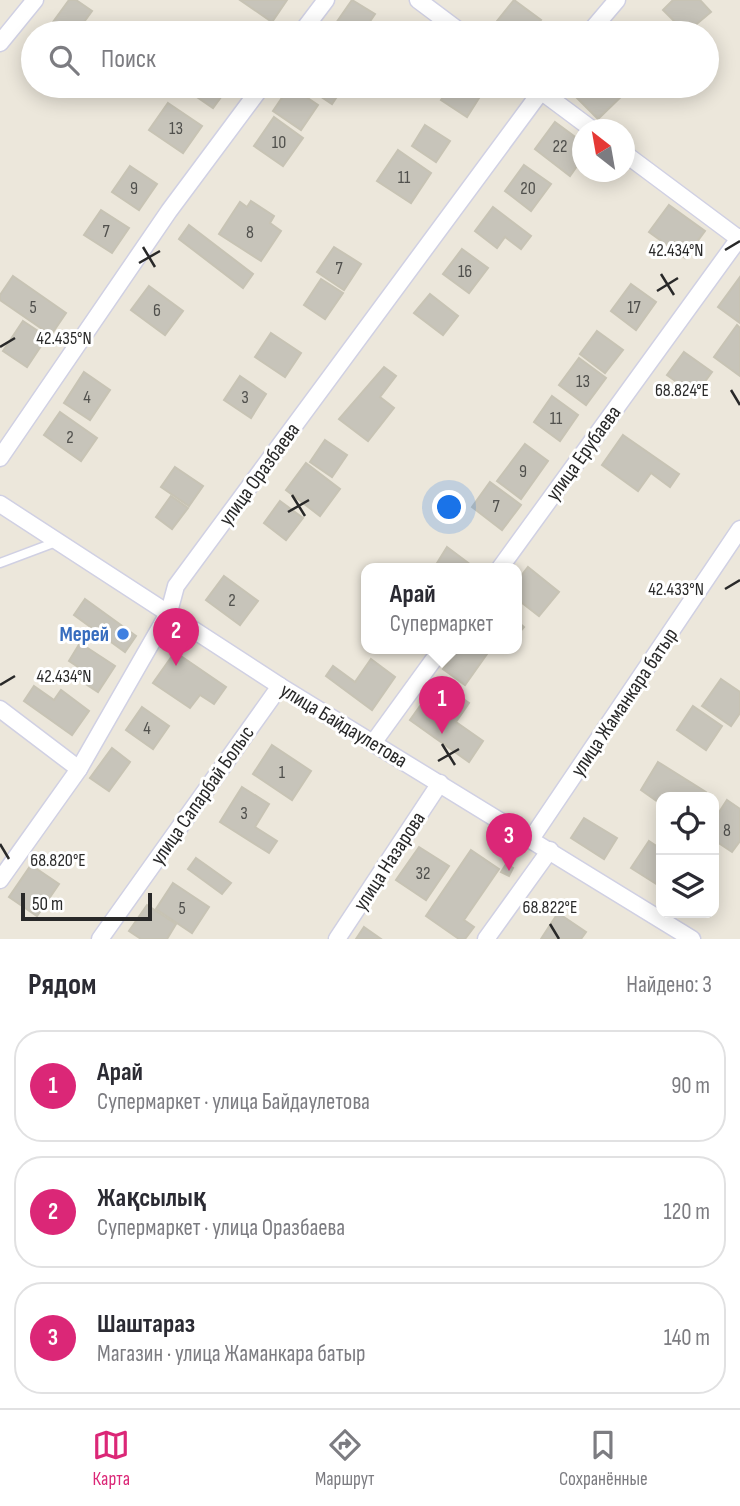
<!DOCTYPE html>
<html lang="ru">
<meta charset="utf-8">
<style>
body{margin:0;font-family:"Sofia Sans Condensed",sans-serif;background:#f7f7f7;color:#2b2b33}
.controls{position:absolute;right:21px;bottom:21px;display:grid;overflow:hidden;border-radius:14px;box-shadow:0 4px 18px #0003}
.controls button{width:63px;height:63px;display:grid;place-items:center;padding:0;border:0;border-bottom:2px solid #e1e1e2;background:#fff;color:#2b2b33;font:35px sans-serif}
.compass{position:absolute;left:572px;top:119px;width:63px;height:63px;border-radius:50%;background:#fff;box-shadow:0 4px 18px #0003;rotate:329deg}
.scale{position:absolute;left:21px;bottom:18px;width:131px;box-sizing:border-box;padding-left:7px;border:4px solid #292929;border-top:0;font-size:19px;line-height:24px;white-space:nowrap;color:#292929;-webkit-text-stroke:5px #fff;paint-order:stroke}
.you{position:absolute;left:450px;top:508px;width:24px;height:24px;margin:-18px;border:5px solid #fff;border-radius:50%;background:#1a73e8;box-shadow:0 0 0 10px #1a73e833}
.badge{display:grid;place-items:center;width:46px;height:46px;border-radius:50%;background:#db2777;color:#fff;font-size:23px;font-weight:700}
.pin{position:absolute;translate:-50% -58px;filter:drop-shadow(0 2px 4px #0008)}
.pin::after{content:'';position:absolute;top:37px;width:24px;height:21px;background:inherit;clip-path:polygon(0 0,100% 0,50% 100%)}
.popup{position:absolute;left:361px;top:563px;width:161px;height:91px;box-sizing:border-box;display:grid;place-content:center;border-radius:14px;background:#fff;filter:drop-shadow(0 2px 5px #0005);font-size:23px;white-space:nowrap;color:#7c7c81}
.popup b{font-size:26px;color:#2b2b33}
.popup::after{content:'';position:absolute;left:50%;top:100%;margin-left:-14px;border:14px solid transparent;border-top-color:#fff}
.list{margin:0;padding:0;list-style:none}
h2{display:flex;justify-content:space-between;align-items:center;height:91px;margin:0;padding:0 28px;font-size:30px}
h2 small{font-size:23px;font-weight:400;color:#7c7c81}
.list li{display:grid;grid-template-columns:46px 1fr auto;gap:21px;align-items:center;box-sizing:border-box;height:112px;margin:0 14px 14px;padding:0 14px;border:2px solid #e1e1e2;border-radius:28px}
.list b{display:block;font-size:26px;white-space:nowrap}
.list p{margin:0;font-size:23px;white-space:nowrap;color:#7c7c81}
.list em{font-size:23px;font-style:normal;color:#7c7c81}
.icon{flex:none;width:38px;height:38px;fill:none;stroke:currentColor;stroke-width:2;stroke-linecap:round;stroke-linejoin:round}
.map{position:relative;flex:none;width:740px;height:939px;overflow:hidden}
.search{position:absolute;background:#fff;box-shadow:0 4px 18px #0003;left:21px;right:21px;top:21px;height:77px;display:flex;align-items:center;gap:18px;box-sizing:border-box;padding:0 24px;border-radius:38px;color:#7c7c81;font-size:26px}
.sheet{height:469px;background:#fff}
nav{display:flex;justify-content:space-around;align-items:center;box-sizing:border-box;height:98px;border-top:2px solid #e1e1e2;background:#fff;font-size:19px;color:#7c7c81}
nav a{display:grid;justify-items:center;gap:4px}
nav .on{color:#db2777}
.map>svg:first-child{display:block}
.building{fill:#c7c4ba;stroke:#c7c3b4;stroke-width:2}
.lines{fill:none;stroke-linecap:round;stroke-linejoin:round}
.lane-casing{stroke:#d0d0e3;stroke-width:11}
.street-casing{stroke:#d0d0e3;stroke-width:19}
.lane{stroke:#fff;stroke-width:8}
.street{stroke:#fff;stroke-width:16}
.ticks{fill:none;stroke:#292929;stroke-width:2.5}
.shop-dot{fill:#3f7fe0;stroke:#fff;stroke-width:2.5}
.labels{text-anchor:middle;stroke-width:6;stroke-linejoin:round;paint-order:stroke}
.number-label{font-size:18px;fill:#50504d}
.street-label{font-size:21px;fill:#292929;stroke:#fff}
.shop-label{font-size:21px;font-weight:bold;fill:#366cbe;stroke:#fff;text-anchor:end}
.ticks-label{font-size:18px;text-anchor:middle;fill:#292929;stroke:#fff;stroke-width:6;stroke-linejoin:round;paint-order:stroke}
</style>
<div class="map">
<svg width="740" height="939" viewBox="0 0 740 939">
<rect width="100%" height="100%" fill="#ece7db"/>
<g class="building">
<polygon points="69,0 76,0 92,11 76,33 68,33 53,22"/>
<polygon points="240,0 287,0 272,22"/>
<polygon points="352,0 375,14 362,33 346,33 334,26"/>
<polygon points="514,0 541,20 530,33 512,33 497,21"/>
<polygon points="673,0 700,0 711,12 686,33 663,10"/>
<polygon points="181,86 229,86 213,108"/>
<polygon points="290,86 318,105 301,130 273,111"/>
<polygon points="305,86 344,86 332,104"/>
<polygon points="451,86 484,86 486,87 467,117 441,100"/>
<polygon points="585,86 621,86 626,92 598,119 575,96"/>
<polygon points="168,103 202,126 183,153 149,130"/>
<polygon points="274,117 303,138 283,166 254,146"/>
<polygon points="555,122 582,142 582,159 570,176 535,149"/>
<polygon points="425,125 450,141 436,162 412,146"/>
<polygon points="398,150 431,173 411,203 377,181"/>
<polygon points="524,165 551,184 531,211 505,191"/>
<polygon points="130,166 157,184 139,210 112,192"/>
<polygon points="251,201 274,216 270,223 281,231 261,261 219,234 240,202 247,207"/>
<polygon points="669,205 705,231 685,258 649,232"/>
<polygon points="493,207 531,236 521,249 505,237 497,248 475,231"/>
<polygon points="101,210 129,228 112,253 84,235"/>
<polygon points="189,225 253,274 243,288 179,239"/>
<polygon points="334,247 361,264 344,290 317,272"/>
<polygon points="462,249 488,268 469,293 443,274"/>
<polygon points="13,276 66,313 51,335 0,300 0,295"/>
<polygon points="740,277 740,323 718,307"/>
<polygon points="321,279 343,293 325,319 304,305"/>
<polygon points="631,284 656,302 636,330 611,311"/>
<polygon points="149,286 183,311 165,335 131,310"/>
<polygon points="430,294 458,316 443,335 414,313"/>
<polygon points="23,321 47,337 27,367 3,351"/>
<polygon points="737,325 740,328 740,376 714,357"/>
<polygon points="597,331 623,350 605,373 580,354"/>
<polygon points="271,333 301,353 285,377 255,357"/>
<polygon points="684,352 712,372 695,395 667,375"/>
<polygon points="579,358 606,378 586,405 559,385"/>
<polygon points="384,367 396,376 380,397 394,408 368,441 339,419"/>
<polygon points="84,372 110,390 90,420 64,403"/>
<polygon points="240,376 266,394 251,418 224,400"/>
<polygon points="552,396 578,415 560,441 534,422"/>
<polygon points="60,412 97,438 81,461 44,435"/>
<polygon points="623,435 679,474 670,487 651,473 638,491 602,465"/>
<polygon points="325,440 347,455 332,477 310,462"/>
<polygon points="525,444 548,461 521,499 497,481"/>
<polygon points="306,463 340,489 320,516 286,490"/>
<polygon points="175,467 203,486 189,506 161,487"/>
<polygon points="490,482 521,505 502,530 472,507"/>
<polygon points="171,496 188,508 172,529 156,517"/>
<polygon points="280,501 303,518 286,540 264,523"/>
<polygon points="447,547 475,568 434,568"/>
<polygon points="528,567 559,592 539,616 517,599 517,581"/>
<polygon points="224,576 258,601 240,625 206,600"/>
<polygon points="85,599 136,636 125,652 74,615"/>
<polygon points="517,621 524,627 517,635"/>
<polygon points="80,643 115,666 98,692 72,675 78,667 69,661"/>
<polygon points="459,648 479,648 487,654 465,685 443,669"/>
<polygon points="175,652 226,687 214,704 200,695 190,708 153,683"/>
<polygon points="371,659 395,677 372,710 326,676 333,666 355,682"/>
<polygon points="721,679 740,692 740,713 731,726 702,706"/>
<polygon points="438,681 469,703 456,722 483,741 469,762 410,720"/>
<polygon points="34,686 54,700 61,690 89,711 72,735 24,701"/>
<polygon points="693,706 722,726 706,750 677,730"/>
<polygon points="142,707 169,726 153,749 126,730"/>
<polygon points="272,745 311,771 292,800 253,774"/>
<polygon points="112,748 130,762 109,791 90,778"/>
<polygon points="658,762 706,792 703,797 661,797 661,804 641,790"/>
<polygon points="242,787 269,804 255,827 277,841 269,853 220,822"/>
<polygon points="727,800 740,809 740,841 732,852 714,840 714,820"/>
<polygon points="584,818 617,838 604,859 571,838"/>
<polygon points="649,841 661,849 661,887 631,868"/>
<polygon points="419,847 449,866 426,900 396,880"/>
<polygon points="471,850 499,869 464,920 474,927 465,939 459,939 426,916"/>
<polygon points="196,858 231,883 222,894 188,869"/>
<polygon points="506,864 513,868 509,876 501,872"/>
<polygon points="31,865 59,884 37,916 9,897"/>
<polygon points="173,883 209,907 192,933 156,909"/>
<polygon points="147,905 176,924 167,939 141,939 129,931"/>
<polygon points="558,913 586,932 581,939 541,939"/>
<polygon points="364,927 381,939 356,939"/>
</g>
<g class="lines">
<g class="lane-casing">
<polyline id="lane" points="0,563 56,542"/>
</g>
<g class="street-casing">
<g id="street">
<polyline points="418,0 462,33"/>
<polyline points="301,33 326,0"/>
<polyline points="589,33 617,0"/>
<polyline points="0,43 35,0"/>
<polyline points="534,86 593,130"/>
<polyline points="624,153 738,238"/>
<polyline points="0,458 169,211 262,86"/>
<polyline points="0,504 280,686 692,939"/>
<polyline points="500,568 740,237"/>
<polyline points="0,709 79,769"/>
<polyline points="373,743 442,648"/>
<polyline points="531,839 740,529"/>
<polyline points="0,880 79,769 169,612 176,586 545,86"/>
<polyline points="100,939 280,686"/>
<polyline points="337,939 440,783"/>
<polyline points="486,939 550,850"/>
</g>
</g>
<use href="#lane" class="lane"/>
<use href="#street" class="street"/>
</g>
<path class="ticks" d="M143,247L155,267M725,250L740,241M139,263L160,251M661,274L674,295M657,291L678,278M0,347L15,338M731,390L740,405M292,495L305,516M288,512L309,500M725,589L740,580M0,685L15,676M442,744L455,765M438,761L459,749M0,844L9,859M550,924L559,939"/>
<circle class="shop-dot" cx="123" cy="634" r="7"/>
<g class="labels">
<g class="number-label">
<text x="176" y="134">13</text>
<text x="279" y="148">10</text>
<text x="560" y="152">22</text>
<text x="404" y="183">11</text>
<text x="134" y="194">9</text>
<text x="528" y="194">20</text>
<text x="106" y="237">7</text>
<text x="250" y="238">8</text>
<text x="339" y="274">7</text>
<text x="465" y="277">16</text>
<text x="33" y="313">5</text>
<text x="634" y="313">17</text>
<text x="157" y="316">6</text>
<text x="583" y="387">13</text>
<text x="87" y="403">4</text>
<text x="245" y="403">3</text>
<text x="556" y="424">11</text>
<text x="70" y="443">2</text>
<text x="523" y="477">9</text>
<text x="496" y="512">7</text>
<text x="232" y="606">2</text>
<text x="147" y="734">4</text>
<text x="282" y="778">1</text>
<text x="244" y="819">3</text>
<text x="727" y="836">8</text>
<text x="423" y="879">32</text>
<text x="182" y="914">5</text>
</g>
<g class="street-label">
<text transform="translate(583 453) rotate(-54)" y="7">улица Ерубаева</text>
<text transform="translate(259 474) rotate(-54)" y="7">улица Оразбаева</text>
<text transform="translate(624 702) rotate(-56)" y="7">улица Жаманкара батыр</text>
<text transform="translate(344 725) rotate(31)" y="7">улица Байдаулетова</text>
<text transform="translate(202 795) rotate(-55)" y="7">улица Cапарбай Болыс</text>
<text transform="translate(389 861) rotate(-57)" y="7">улица Назарова</text>
</g>
<g class="shop-label">
<text x="109" y="641">Мерей</text>
</g>
</g>
<g class="ticks-label">
<text x="676" y="256">42.434°N</text>
<text x="64" y="344">42.435°N</text>
<text x="682" y="396">68.824°E</text>
<text x="676" y="595">42.433°N</text>
<text x="64" y="682">42.434°N</text>
<text x="58" y="866">68.820°E</text>
<text x="550" y="913">68.822°E</text>
</g>
</svg>
<div class="controls">
<button><svg class="icon" aria-label="locate" viewBox="0 0 24 24"><circle cx="12" cy="12" r="6"/><path d="M12 2v4M12 18v4M2 12h4M18 12h4"/></svg></button>
<button><svg class="icon" aria-label="layers" viewBox="0 0 24 24"><path d="M12 4l9 5-9 5-9-5zM3 14l9 5 9-5"/></svg></button>
</div>
<svg class="compass" viewBox="-18 -18 36 36"><path d="M0-13l5 13h-10z" fill="#e53935"/><path d="M0 13l5-13h-10z" fill="#7c7c81"/></svg>
<div class="scale">50 m</div>
<div class="you"></div>
<div class="pin badge" style="left:442px;top:734px">1</div>
<div class="popup"><b>Арай</b>Супермаркет</div>
<div class="pin badge" style="left:176px;top:666px">2</div>
<div class="pin badge" style="left:509px;top:871px">3</div>
<div class="search"><svg class="icon" aria-label="search" viewBox="0 0 24 24"><circle cx="10" cy="10" r="6"/><path d="M15 15l6 6"/></svg>Поиск</div>
</div>
<section class="sheet">
<h2>Рядом<small>Найдено: 3</small></h2>
<ul class="list">
<li><span class="badge">1</span><div><b>Арай</b><p>Супермаркет · улица Байдаулетова</p></div><em>90 m</em></li>
<li><span class="badge">2</span><div><b>Жақсылық</b><p>Супермаркет · улица Оразбаева</p></div><em>120 m</em></li>
<li><span class="badge">3</span><div><b>Шаштараз</b><p>Магазин · улица Жаманкара батыр</p></div><em>140 m</em></li>
</ul>
</section>
<nav>
<a class="on"><svg class="icon" aria-label="map" viewBox="0 0 24 24"><path d="M3 6l6-2 6 2 6-2v14l-6 2-6-2-6 2zM9 4v14M15 6v14"/></svg>Карта</a>
<a><svg class="icon" aria-label="directions" viewBox="0 0 24 24"><path d="M12 3l9 9-9 9-9-9zM9 14v-3h6M13 9l2 2-2 2"/></svg>Маршрут</a>
<a><svg class="icon" aria-label="saved" viewBox="0 0 24 24"><path d="M7 4h10v16l-5-4-5 4z"/></svg>Сохранённые</a>
</nav>
